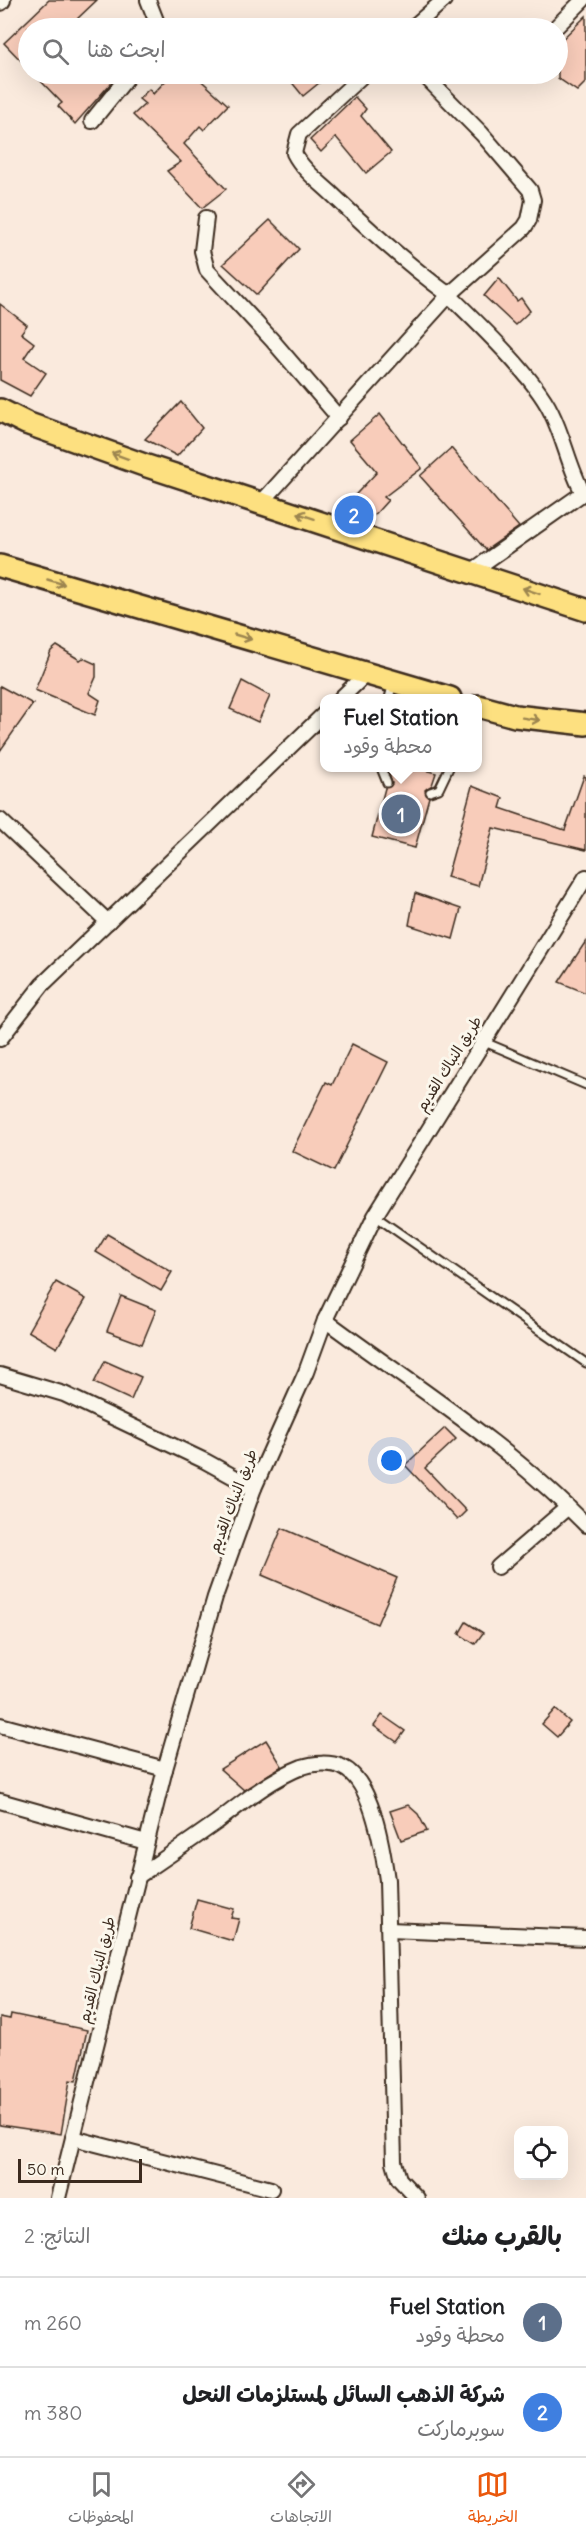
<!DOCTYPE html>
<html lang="ar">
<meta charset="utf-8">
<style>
body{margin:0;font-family:Delius,"Playpen Sans Arabic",sans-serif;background:#f2f2f2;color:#202124;direction:rtl}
.controls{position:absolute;right:18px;bottom:18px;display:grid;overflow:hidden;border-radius:12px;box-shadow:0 6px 24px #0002}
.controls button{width:54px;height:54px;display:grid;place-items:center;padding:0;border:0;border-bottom:2px solid #e0e0e0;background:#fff;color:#202124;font:30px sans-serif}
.scale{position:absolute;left:18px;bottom:15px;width:124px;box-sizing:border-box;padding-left:6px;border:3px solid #3b2a1e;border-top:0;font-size:16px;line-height:21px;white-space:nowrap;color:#3b2a1e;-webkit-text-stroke:4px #fbf7ec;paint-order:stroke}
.you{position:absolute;left:392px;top:1461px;width:21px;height:21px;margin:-15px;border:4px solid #fff;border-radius:50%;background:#1a73e8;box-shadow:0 0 0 9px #1a73e833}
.badge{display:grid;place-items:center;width:39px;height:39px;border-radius:50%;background:#ea580c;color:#fff;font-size:20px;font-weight:700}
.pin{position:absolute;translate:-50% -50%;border:3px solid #fff;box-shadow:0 2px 6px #0006}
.popup{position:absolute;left:320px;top:694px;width:162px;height:78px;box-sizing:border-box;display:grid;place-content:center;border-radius:12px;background:#fff;filter:drop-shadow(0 2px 4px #0005);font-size:20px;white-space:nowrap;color:#757577}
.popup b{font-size:22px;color:#202124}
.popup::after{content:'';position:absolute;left:50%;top:100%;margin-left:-12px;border:12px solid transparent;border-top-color:#fff}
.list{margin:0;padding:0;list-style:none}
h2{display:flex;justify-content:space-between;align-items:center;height:78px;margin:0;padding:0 24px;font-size:26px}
h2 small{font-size:20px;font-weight:400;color:#757577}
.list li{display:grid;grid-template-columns:39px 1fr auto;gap:18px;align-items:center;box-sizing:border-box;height:90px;padding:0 24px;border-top:2px solid #e0e0e0}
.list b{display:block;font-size:22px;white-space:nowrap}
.list p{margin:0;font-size:20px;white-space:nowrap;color:#757577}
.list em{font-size:20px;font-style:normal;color:#757577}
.icon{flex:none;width:33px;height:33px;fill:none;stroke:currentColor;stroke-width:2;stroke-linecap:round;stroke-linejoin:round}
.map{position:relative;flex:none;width:586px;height:2198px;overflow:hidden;direction:ltr}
.search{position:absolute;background:#fff;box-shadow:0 6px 24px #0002;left:18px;right:18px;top:18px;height:66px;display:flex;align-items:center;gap:15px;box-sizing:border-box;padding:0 21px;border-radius:33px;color:#757577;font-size:22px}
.sheet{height:258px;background:#fff}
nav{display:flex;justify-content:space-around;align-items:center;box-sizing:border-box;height:84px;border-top:2px solid #e0e0e0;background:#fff;font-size:16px;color:#757577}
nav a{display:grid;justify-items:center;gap:3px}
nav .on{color:#ea580c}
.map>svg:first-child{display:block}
.building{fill:#f8ccba;stroke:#3b2a1e;stroke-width:1.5}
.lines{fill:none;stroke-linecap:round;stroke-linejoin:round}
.service-casing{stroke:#3b2a1e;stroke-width:11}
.minor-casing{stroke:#3b2a1e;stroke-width:18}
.secondary-casing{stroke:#3b2a1e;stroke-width:22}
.trunk-casing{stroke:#3b2a1e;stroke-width:26}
.service{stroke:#fbf7ec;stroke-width:7}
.minor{stroke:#fbf7ec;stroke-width:14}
.secondary{stroke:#fbf7ec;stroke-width:18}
.trunk{stroke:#fde080;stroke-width:21}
.oneway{stroke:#9c854f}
.labels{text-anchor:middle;stroke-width:6;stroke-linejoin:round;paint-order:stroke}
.street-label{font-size:15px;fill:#3b2a1e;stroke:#fbf7ec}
</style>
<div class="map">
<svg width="586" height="2198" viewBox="0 0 586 2198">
<rect width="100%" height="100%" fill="#faeadd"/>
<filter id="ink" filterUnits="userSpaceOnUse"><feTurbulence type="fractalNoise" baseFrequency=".0167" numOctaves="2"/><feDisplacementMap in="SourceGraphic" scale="12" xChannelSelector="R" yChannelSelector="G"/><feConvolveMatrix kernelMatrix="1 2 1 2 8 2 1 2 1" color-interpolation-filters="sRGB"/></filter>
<g filter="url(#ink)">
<g class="building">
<polygon points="49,0 97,0 76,20 84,28 28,28 28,68 4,43"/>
<polygon points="586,16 586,82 577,91 558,78 558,43"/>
<polygon points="34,74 119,74 75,124 58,106 62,103"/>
<polygon points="172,74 194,74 228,105 204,130 200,126 184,144 226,189 202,208 167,171 181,162 133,115 145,104 139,99 149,89 153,94"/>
<polygon points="285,74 330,74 303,96"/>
<polygon points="355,97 366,109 361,116 391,152 366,173 336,137 321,152 310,140"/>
<polygon points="270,220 299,249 257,295 223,264"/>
<polygon points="499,278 517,301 521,298 530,311 515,325 484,296"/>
<polygon points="0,304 27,325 21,333 34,343 24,358 46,373 30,396 0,380"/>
<polygon points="181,402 202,428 177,456 145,439"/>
<polygon points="380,414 422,468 384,497 388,500 371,519 341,510 377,472 350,440"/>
<polygon points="451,448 519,527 486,550 420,476"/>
<polygon points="57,646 80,660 83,658 96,664 96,677 89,693 100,700 95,715 35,690 51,651"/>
<polygon points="242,681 270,696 258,722 230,709"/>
<polygon points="0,686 33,704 0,751"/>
<polygon points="391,768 417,768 436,773 432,785 425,790 429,797 415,848 372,837 385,788 392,784 389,774"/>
<polygon points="584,776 586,777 586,850 493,828 478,886 447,877 472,786 503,798 500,808 565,830"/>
<polygon points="415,893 461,909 453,939 409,925"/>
<polygon points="586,941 586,993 559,982"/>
<polygon points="352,1044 388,1062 334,1171 292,1151 326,1082 332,1085"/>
<polygon points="107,1234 172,1272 161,1291 96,1252"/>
<polygon points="56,1282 86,1299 57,1348 28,1331"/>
<polygon points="121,1296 156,1310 142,1344 107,1331"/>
<polygon points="105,1361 141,1377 131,1400 94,1383"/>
<polygon points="445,1428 456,1439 425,1468 466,1511 457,1520 405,1465"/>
<polygon points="282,1528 397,1578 377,1624 262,1575"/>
<polygon points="466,1622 483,1633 475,1644 459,1634"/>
<polygon points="555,1709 570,1722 557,1737 542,1724"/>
<polygon points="382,1715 405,1731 397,1742 374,1726"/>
<polygon points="266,1740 282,1766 244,1790 220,1769"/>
<polygon points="408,1805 418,1814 427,1831 401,1840 390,1811"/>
<polygon points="197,1899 234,1909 231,1918 239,1919 233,1941 189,1928"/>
<polygon points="11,2014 87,2030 76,2081 70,2080 61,2134 0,2125 0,2017 10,2019"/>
</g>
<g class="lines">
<g class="service-casing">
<g id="service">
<polyline points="389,698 393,683"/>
<polyline points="381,768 387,783"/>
<polyline points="430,792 439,789 449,768"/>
<polyline points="482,1041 586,1085"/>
<polyline points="375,1216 586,1363"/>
</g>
</g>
<g class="minor-casing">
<g id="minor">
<polyline points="148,0 159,28"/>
<polyline points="412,28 444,0"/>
<polyline points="555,28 583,0"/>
<path d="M423,74L482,134L530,190L533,200L529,220L524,228L449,295C478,323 535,378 551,412C564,438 569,467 583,493"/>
<polyline points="92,121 130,74"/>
<polyline points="206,218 202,251 207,270 272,340 339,418"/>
<path d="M262,502L449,295C407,264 369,230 332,194C318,181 302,169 294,153L299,134L364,74"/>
<polyline points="472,571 586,491"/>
<polyline points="341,698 366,674"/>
<polyline points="0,820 108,922"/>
<polyline points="0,1039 42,985 324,714"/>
<path d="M325,1320C414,1386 509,1445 586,1525"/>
<polyline points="0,1375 64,1394 205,1461 254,1488"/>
<polyline points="498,1567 568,1507"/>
<polyline points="0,1725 165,1769"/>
<polyline points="0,1801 146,1842"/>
<path d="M137,1877C164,1859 190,1841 217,1822C243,1802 271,1779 302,1767C314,1763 330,1762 342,1767C373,1781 383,1851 387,1880L394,2162L399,2179L417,2198"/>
<polyline points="389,1930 586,1938"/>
<polyline points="73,2138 271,2189"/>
<polyline points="58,2198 165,1769 215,1597 254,1488 306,1372 325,1320 375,1216 586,877"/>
</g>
</g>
<g class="secondary-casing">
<polyline id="secondary" points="0,1 1,0"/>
</g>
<g class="trunk-casing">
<g id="trunk">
<polyline points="0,410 26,423 144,465 586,610"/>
<polyline points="0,566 450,698"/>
<polyline points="478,706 515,716 586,724"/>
</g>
</g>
<use href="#service" class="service"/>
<use href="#minor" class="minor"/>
<use href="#secondary" class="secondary"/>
<use href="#trunk" class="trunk"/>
</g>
<defs><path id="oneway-shaft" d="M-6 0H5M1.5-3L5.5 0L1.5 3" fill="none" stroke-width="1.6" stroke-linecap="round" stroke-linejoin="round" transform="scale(1.5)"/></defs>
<g class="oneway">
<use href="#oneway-shaft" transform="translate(120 456) rotate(-160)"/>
<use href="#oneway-shaft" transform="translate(306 516) rotate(-162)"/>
<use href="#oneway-shaft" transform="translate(56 582) rotate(16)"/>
<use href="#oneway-shaft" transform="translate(531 591) rotate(-161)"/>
<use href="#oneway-shaft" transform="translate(243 637) rotate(16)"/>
<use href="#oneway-shaft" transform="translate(531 719) rotate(9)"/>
</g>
</g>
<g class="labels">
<g class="street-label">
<text transform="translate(449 1064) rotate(-58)" y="5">طريق النباك القديم</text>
<text transform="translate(233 1501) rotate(-69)" y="5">طريق النباك القديم</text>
<text transform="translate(97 1970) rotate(-76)" y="5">طريق النباك القديم</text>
</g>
</g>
</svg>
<div class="controls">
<button><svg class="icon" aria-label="locate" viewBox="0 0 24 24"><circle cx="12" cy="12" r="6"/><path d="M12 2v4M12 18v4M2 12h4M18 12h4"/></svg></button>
</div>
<div class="scale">50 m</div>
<div class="you"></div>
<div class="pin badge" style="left:401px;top:814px;background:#5c6f8a">1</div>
<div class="popup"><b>Fuel Station</b>محطة وقود</div>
<div class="pin badge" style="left:354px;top:515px;background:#3f7fe0">2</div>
<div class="search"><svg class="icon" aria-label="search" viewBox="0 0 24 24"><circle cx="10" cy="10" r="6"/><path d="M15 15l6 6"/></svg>ابحث هنا</div>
</div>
<section class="sheet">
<h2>بالقرب منك<small>النتائج: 2</small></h2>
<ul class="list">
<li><span class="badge" style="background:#5c6f8a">1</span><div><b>Fuel Station</b><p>محطة وقود</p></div><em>260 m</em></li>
<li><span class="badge" style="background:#3f7fe0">2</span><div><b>شركة الذهب السائل لمستلزمات النحل</b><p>سوبرماركت</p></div><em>380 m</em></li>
</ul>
</section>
<nav>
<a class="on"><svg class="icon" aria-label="map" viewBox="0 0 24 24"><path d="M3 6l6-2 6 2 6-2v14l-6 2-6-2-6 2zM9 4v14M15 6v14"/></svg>الخريطة</a>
<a><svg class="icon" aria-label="directions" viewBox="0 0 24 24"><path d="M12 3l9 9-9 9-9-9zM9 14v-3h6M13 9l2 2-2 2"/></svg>الاتجاهات</a>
<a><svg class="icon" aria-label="saved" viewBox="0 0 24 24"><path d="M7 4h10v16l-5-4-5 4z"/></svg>المحفوظات</a>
</nav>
